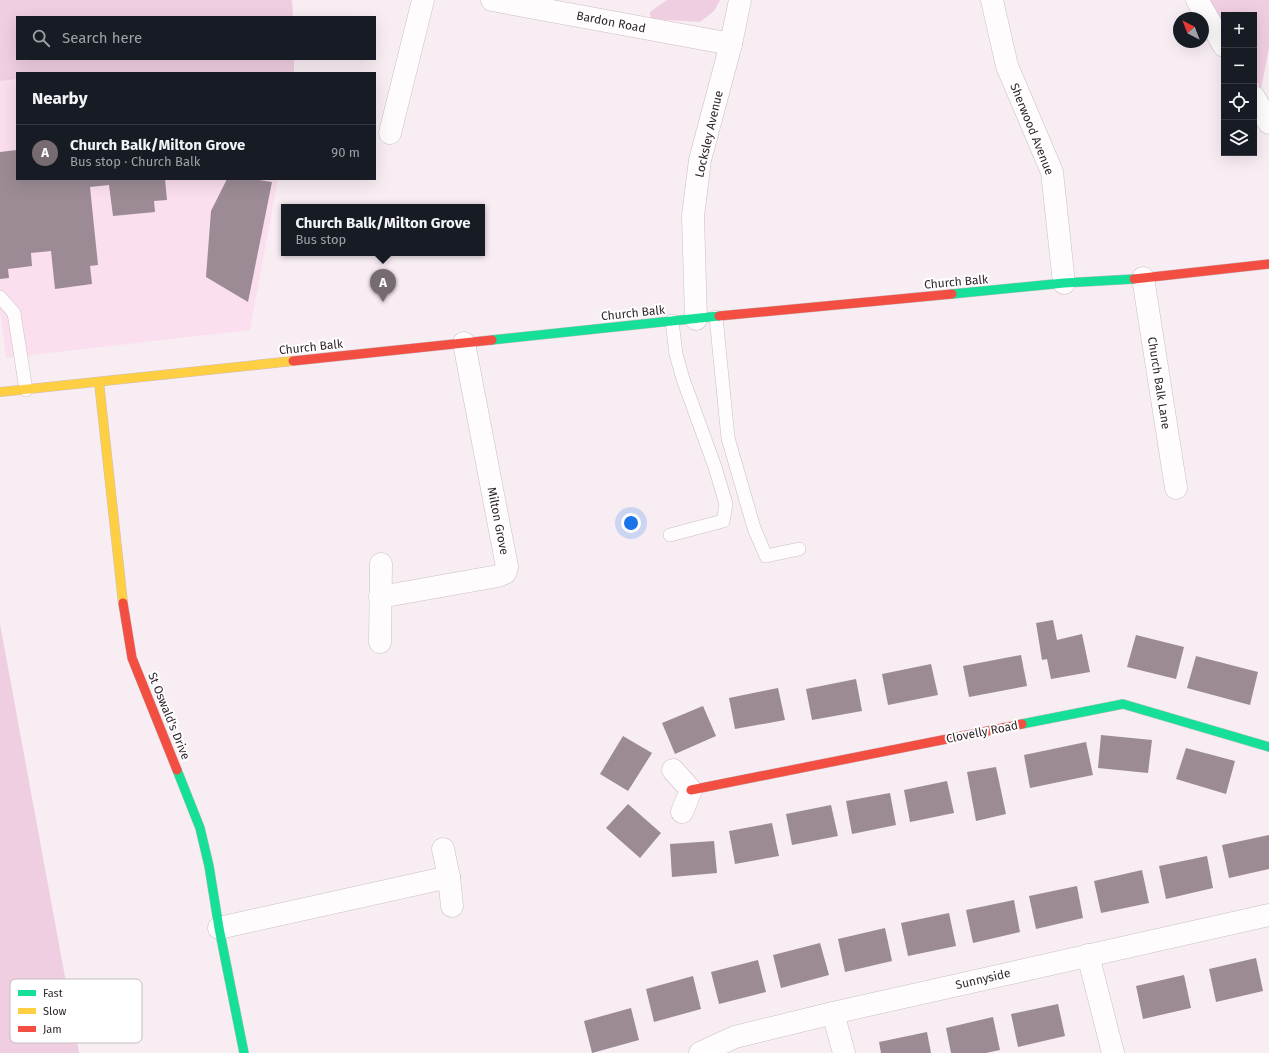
<!DOCTYPE html>
<meta charset="utf-8">
<style>
body{margin:0;font-family:"Fira Sans",sans-serif;background:#242831;color:#f1f3f6}
.controls{position:absolute;right:12px;top:12px;display:grid;overflow:hidden;border-radius:0px;box-shadow:0 4px 16px #0002}
.controls button{width:36px;height:36px;display:grid;place-items:center;padding:0;border:0;border-bottom:1px solid #363941;background:#171b24;color:#f1f3f6;font:20px sans-serif}
.compass{position:absolute;left:1173px;top:12px;width:36px;height:36px;border-radius:50%;background:#171b24;box-shadow:0 4px 16px #0002;rotate:318deg}
.you{position:absolute;left:631px;top:523px;width:14px;height:14px;margin:-10px;border:3px solid #fff;border-radius:50%;background:#1a73e8;box-shadow:0 0 0 6px #1a73e833}
.badge{display:grid;place-items:center;width:26px;height:26px;border-radius:50%;background:#776b72;color:#fff;font-size:13px;font-weight:700}
.pin{position:absolute;translate:-50% -33px;filter:drop-shadow(0 1px 2px #0008)}
.pin::after{content:'';position:absolute;top:21px;width:14px;height:12px;background:inherit;clip-path:polygon(0 0,100% 0,50% 100%)}
.popup{position:absolute;left:281px;top:204px;width:204px;height:52px;box-sizing:border-box;display:grid;place-content:center;border-radius:0px;background:#171b24;filter:drop-shadow(0 1px 3px #0005);font-size:13px;white-space:nowrap;color:#9ea1a6}
.popup b{font-size:15px;color:#f1f3f6}
.popup::after{content:'';position:absolute;left:50%;top:100%;margin-left:-8px;border:8px solid transparent;border-top-color:#171b24}
.list{margin:0;padding:0;list-style:none}
h2{display:flex;justify-content:space-between;align-items:center;height:52px;margin:0;padding:0 16px;font-size:17px}
h2 small{font-size:13px;font-weight:400;color:#9ea1a6}
.list li{display:grid;grid-template-columns:26px 1fr auto;gap:12px;align-items:center;box-sizing:border-box;height:56px;padding:0 16px;border-top:1px solid #363941}
.list b{display:block;font-size:15px;white-space:nowrap}
.list p{margin:0;font-size:13px;white-space:nowrap;color:#9ea1a6}
.list em{font-size:13px;font-style:normal;color:#9ea1a6}
.icon{flex:none;width:22px;height:22px;fill:none;stroke:currentColor;stroke-width:2;stroke-linecap:round;stroke-linejoin:round}
.map{position:relative;flex:none;width:1269px;height:1053px;overflow:hidden}
.search{position:absolute;background:#171b24;box-shadow:0 4px 16px #0002;left:16px;top:16px;width:360px;height:44px;display:flex;align-items:center;gap:10px;box-sizing:border-box;padding:0 14px;border-radius:0px;color:#9ea1a6;font-size:15px}
.panel{position:absolute;background:#171b24;box-shadow:0 4px 16px #0002;left:16px;top:72px;width:360px;height:108px;border-radius:0px}
.map>svg:first-child{display:block}
.built{fill:#fbdfef}
.green{fill:#efcee1}
.building{fill:#9c8b95}
.lines{fill:none;stroke-linecap:round;stroke-linejoin:round}
.lane-casing{stroke:#c9bec4;stroke-width:14}
.street-casing{stroke:#c9bec4;stroke-width:23}
.fast-casing{stroke:#c9bec4;stroke-width:10}
.slow-casing{stroke:#c9bec4;stroke-width:10}
.jam-casing{stroke:#c9bec4;stroke-width:10}
.lane{stroke:#fefcfd;stroke-width:13}
.street{stroke:#fefcfd;stroke-width:22}
.fast{stroke:#16e098;stroke-width:9}
.slow{stroke:#ffcf43;stroke-width:9}
.jam{stroke:#f24e42;stroke-width:9}
.labels{text-anchor:middle;stroke-width:4;stroke-linejoin:round;paint-order:stroke}
.street-label{font-size:12px;fill:#32252d;stroke:#fff}
.key{fill:#fff;stroke:#c2bec0;stroke-width:1}
.key-label{font-size:11px;fill:#32252d}
</style>
<div class="map">
<svg width="1269" height="1053" viewBox="0 0 1269 1053">
<rect width="100%" height="100%" fill="#f8edf3"/>
<polygon class="built" points="0,0 292,0 293,17 17,17 17,59 294,59 294,73 17,73 17,179 278,179 250,330 6,358 0,310"/>
<g class="green">
<polygon points="0,0 292,0 293,17 17,17 17,59 294,59 294,73 17,73 17,79 0,81"/>
<polygon points="667,0 720,0 714,11 700,22 651,19 650,12"/>
<polygon points="1209,0 1269,0 1269,48 1261,89 1254,77 1254,15 1224,15 1224,26"/>
<polygon points="0,624 79,1053 0,1053"/>
</g>
<g class="building">
<polygon points="17,150 17,179 165,179 167,200 154,201 155,212 113,216 109,185 90,187 98,265 90,266 92,284 55,289 51,251 31,253 32,266 8,269 9,278 0,279 0,152"/>
<polygon points="227,179 252,179 272,182 248,302 206,277 211,211"/>
<polygon points="1053,620 1057,640 1082,634 1090,672 1051,679 1047,659 1042,660 1036,623"/>
<polygon points="1136,635 1184,647 1176,679 1127,667"/>
<polygon points="1021,655 1027,686 969,697 963,666"/>
<polygon points="1196,656 1258,672 1250,705 1187,688"/>
<polygon points="931,664 938,695 888,705 882,674"/>
<polygon points="856,679 862,711 812,720 806,689"/>
<polygon points="778,688 785,720 735,729 729,698"/>
<polygon points="703,706 716,736 675,754 662,723"/>
<polygon points="1101,735 1152,740 1148,773 1098,768"/>
<polygon points="623,736 652,753 628,791 600,774"/>
<polygon points="1086,742 1093,775 1030,788 1024,755"/>
<polygon points="1186,748 1235,761 1226,794 1176,779"/>
<polygon points="996,767 1006,814 976,821 967,772"/>
<polygon points="947,781 954,813 910,822 904,790"/>
<polygon points="890,793 896,825 852,834 846,801"/>
<polygon points="628,804 661,833 640,858 606,828"/>
<polygon points="831,805 838,836 792,845 786,814"/>
<polygon points="772,823 779,856 735,864 729,831"/>
<polygon points="1269,835 1269,869 1229,878 1222,845"/>
<polygon points="714,841 717,873 672,877 670,844"/>
<polygon points="1207,856 1213,888 1166,899 1159,866"/>
<polygon points="1142,870 1149,903 1101,913 1094,881"/>
<polygon points="1077,886 1083,918 1036,929 1029,896"/>
<polygon points="1014,900 1020,932 973,943 966,910"/>
<polygon points="949,913 956,946 908,956 901,923"/>
<polygon points="885,928 892,961 845,972 838,939"/>
<polygon points="820,943 829,975 781,988 773,955"/>
<polygon points="1256,958 1263,991 1216,1002 1209,969"/>
<polygon points="758,960 766,992 719,1004 711,972"/>
<polygon points="1184,975 1191,1008 1143,1019 1136,986"/>
<polygon points="693,976 701,1009 654,1022 646,989"/>
<polygon points="1058,1004 1065,1036 1018,1047 1011,1014"/>
<polygon points="631,1008 639,1040 592,1053 584,1021"/>
<polygon points="993,1017 1000,1050 986,1053 951,1053 946,1028"/>
<polygon points="927,1032 931,1053 881,1053 879,1042"/>
</g>
<g class="lines">
<g class="lane-casing">
<g id="lane">
<polyline points="0,297 14,313 26,390"/>
<polyline points="716,317 728,438 754,528 766,556 799,549"/>
<polyline points="670,535 723,521 726,504 715,467 683,379 676,354 672,321"/>
</g>
</g>
<g class="street-casing">
<g id="street">
<polyline points="492,0 731,44"/>
<polyline points="992,0 1007,66 1052,172 1064,283"/>
<polyline points="1197,0 1224,46"/>
<polyline points="1254,97 1269,123"/>
<polyline points="390,133 423,0"/>
<polyline points="1143,278 1176,488"/>
<polyline points="696,319 693,216 700,160 731,44 740,0"/>
<polyline points="380,597 498,576 505,573 507,567 464,343"/>
<polyline points="380,642 381,564"/>
<polyline points="673,770 691,790 682,812"/>
<polyline points="443,849 449,877 452,906"/>
<polyline points="219,928 449,877"/>
<polyline points="1088,955 1113,1053"/>
<polyline points="833,1013 844,1053"/>
<polyline points="700,1053 735,1037 833,1013 1269,915"/>
</g>
</g>
<g class="fast-casing">
<g id="fast">
<polyline points="952,294 1064,283 1134,279"/>
<polyline points="492,340 719,316"/>
<polyline points="1022,724 1123,704 1269,747"/>
<polyline points="177,770 200,828 209,866 219,928 244,1053"/>
</g>
</g>
<g class="slow-casing">
<g id="slow">
<polyline points="99,382 123,603"/>
<polyline points="0,392 293,361"/>
</g>
</g>
<g class="jam-casing">
<g id="jam">
<polyline points="1134,279 1269,264"/>
<polyline points="719,316 952,294"/>
<polyline points="293,361 492,340"/>
<polyline points="123,603 132,658 177,770"/>
<polyline points="691,790 1022,724"/>
</g>
</g>
<use href="#lane" class="lane"/>
<use href="#street" class="street"/>
<use href="#fast" class="fast"/>
<use href="#slow" class="slow"/>
<use href="#jam" class="jam"/>
</g>
<g class="labels">
<g class="street-label">
<text transform="translate(611 22) rotate(11)" y="4">Bardon Road</text>
<text transform="translate(1032 129) rotate(68)" y="4">Sherwood Avenue</text>
<text transform="translate(709 134) rotate(-77)" y="4">Locksley Avenue</text>
<text transform="translate(956 282) rotate(-5)" y="4">Church Balk</text>
<text transform="translate(633 313) rotate(-6)" y="4">Church Balk</text>
<text transform="translate(311 347) rotate(-6)" y="4">Church Balk</text>
<text transform="translate(1159 383) rotate(81)" y="4">Church Balk Lane</text>
<text transform="translate(498 521) rotate(79)" y="4">Milton Grove</text>
<text transform="translate(169 716) rotate(68)" y="4">St Oswald's Drive</text>
<text transform="translate(982 732) rotate(-11)" y="4">Clovelly Road</text>
<text transform="translate(983 979) rotate(-13)" y="4">Sunnyside</text>
</g>
</g>
<rect x="10" y="979" width="132" height="64" rx="6" class="key"/>
<rect x="18" y="990" width="18" height="6" fill="#16e098"/>
<rect x="18" y="1008" width="18" height="6" fill="#ffcf43"/>
<rect x="18" y="1026" width="18" height="6" fill="#f24e42"/>
<g class="key-label">
<text x="43" y="997">Fast</text>
<text x="43" y="1015">Slow</text>
<text x="43" y="1033">Jam</text>
</g>
</svg>
<div class="controls">
<button>+</button>
<button>−</button>
<button><svg class="icon" aria-label="locate" viewBox="0 0 24 24"><circle cx="12" cy="12" r="6"/><path d="M12 2v4M12 18v4M2 12h4M18 12h4"/></svg></button>
<button><svg class="icon" aria-label="layers" viewBox="0 0 24 24"><path d="M12 4l9 5-9 5-9-5zM3 14l9 5 9-5"/></svg></button>
</div>
<svg class="compass" viewBox="-18 -18 36 36"><path d="M0-13l5 13h-10z" fill="#e53935"/><path d="M0 13l5-13h-10z" fill="#9ea1a6"/></svg>
<div class="you"></div>
<div class="pin badge" style="left:383px;top:302px">A</div>
<div class="popup"><b>Church Balk/Milton Grove</b>Bus stop</div>
<div class="search"><svg class="icon" aria-label="search" viewBox="0 0 24 24"><circle cx="10" cy="10" r="6"/><path d="M15 15l6 6"/></svg>Search here</div>
<section class="panel">
<h2>Nearby<small></small></h2>
<ul class="list">
<li><span class="badge">A</span><div><b>Church Balk/Milton Grove</b><p>Bus stop · Church Balk</p></div><em>90 m</em></li>
</ul>
</section>
</div>
